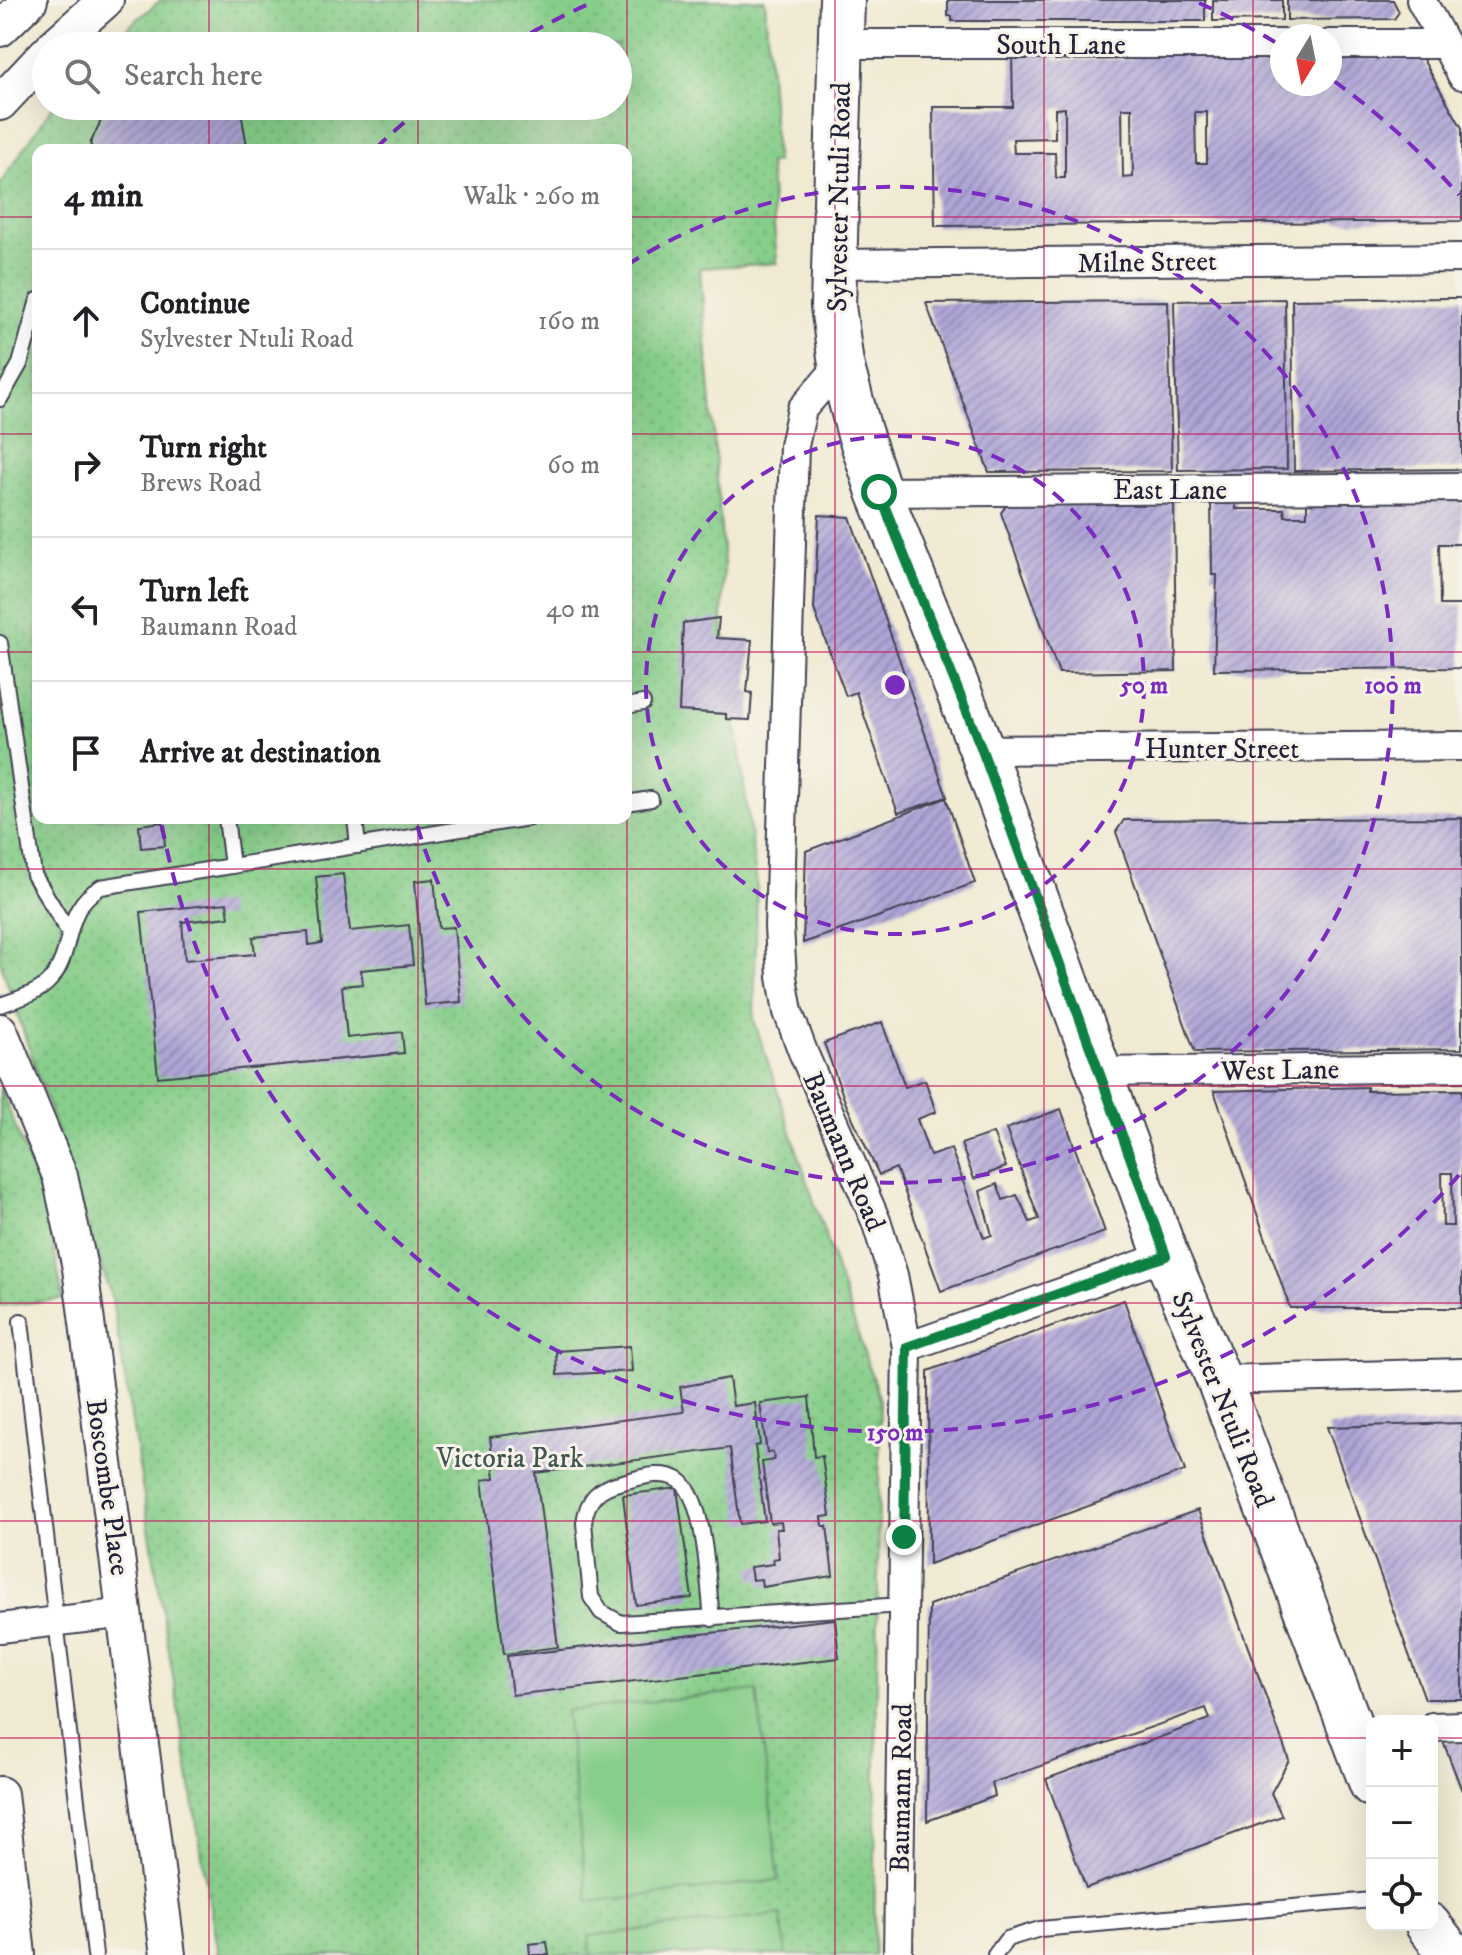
<!DOCTYPE html>
<meta charset="utf-8">
<style>
body{margin:0;font-family:"IM FELL DW Pica",serif;background:#f2f2f2;color:#202124}
.controls{position:absolute;right:24px;bottom:24px;display:grid;overflow:hidden;border-radius:16px;box-shadow:0 8px 32px #0002}
.controls button{width:72px;height:72px;display:grid;place-items:center;padding:0;border:0;border-bottom:2px solid #e0e0e0;background:#fff;color:#202124;font:40px sans-serif}
.compass{position:absolute;left:1270px;top:24px;width:72px;height:72px;border-radius:50%;background:#fff;box-shadow:0 8px 32px #0002;rotate:190deg}
.stop{position:absolute;width:24px;height:24px;margin:-18px;border:6px solid #0b8043;border-radius:50%;background:#fff}
.stop.end{background:#0b8043;border-color:#fff;box-shadow:0 2px 8px #0008}
.list{margin:0;padding:0;list-style:none}
h2{display:flex;justify-content:space-between;align-items:center;height:104px;margin:0;padding:0 32px;font-size:34px}
h2 small{font-size:26px;font-weight:400;color:#757577}
.list li{display:grid;grid-template-columns:52px 1fr auto;gap:24px;align-items:center;box-sizing:border-box;height:144px;padding:0 32px;border-top:2px solid #e0e0e0}
.list b{display:block;font-size:30px;white-space:nowrap}
.list p{margin:0;font-size:26px;white-space:nowrap;color:#757577}
.list em{font-size:26px;font-style:normal;color:#757577}
.icon{flex:none;width:44px;height:44px;fill:none;stroke:currentColor;stroke-width:2;stroke-linecap:round;stroke-linejoin:round}
.map{position:relative;flex:none;width:1462px;height:1955px;overflow:hidden}
.search{position:absolute;background:#fff;box-shadow:0 8px 32px #0002;left:32px;top:32px;width:600px;height:88px;display:flex;align-items:center;gap:20px;box-sizing:border-box;padding:0 28px;border-radius:44px;color:#757577;font-size:30px}
.panel{position:absolute;background:#fff;box-shadow:0 8px 32px #0002;left:32px;top:144px;width:600px;height:680px;border-radius:16px}
.map>svg:first-child{display:block}
.grass{fill:url(#grass-dots);stroke:#547862;stroke-width:2;fill-rule:evenodd}
.garden{fill:#87ce8a;stroke:#547862;stroke-width:2}
.building{fill:url(#building-hatch);fill-rule:evenodd}
.lines{fill:none;stroke-linecap:round;stroke-linejoin:round}
.service-casing{stroke:#414052;stroke-width:18}
.minor-casing{stroke:#414052;stroke-width:32}
.tertiary-casing{stroke:#414052;stroke-width:38}
.primary-casing{stroke:#414052;stroke-width:48}
.service{stroke:#fff;stroke-width:14}
.minor{stroke:#fff;stroke-width:28}
.tertiary{stroke:#fff;stroke-width:34}
.primary{stroke:#fff;stroke-width:44}
.route{stroke:#0b8043;stroke-width:10}
.grid{fill:none;stroke:#c2185b;stroke-width:2;stroke-opacity:0.55}
.ring{fill:none;stroke:#7b2cbf;stroke-width:4;stroke-dasharray:14 10}
.labels{text-anchor:middle;stroke-width:6;stroke-linejoin:round;paint-order:stroke}
.street-label{font-size:28px;fill:#22223b;stroke:#f7f3e8}
.park-label{font-size:28px;fill:#405653;stroke:#f7f3e8}
.centre{fill:#7b2cbf;stroke:#f7f3e8;stroke-width:4}
.ring-label{font-size:24px;text-anchor:middle;font-weight:bold;fill:#7b2cbf;stroke:#f7f3e8;stroke-width:6;stroke-linejoin:round;paint-order:stroke}
</style>
<div class="map">
<svg width="1462" height="1955" viewBox="0 0 1462 1955">
<defs>
<pattern id="grass-dots" width="8" height="8" patternUnits="userSpaceOnUse" patternTransform="scale(2)"><rect width="8" height="8" fill="#87ce8a"/><path d="M2 2h.1M6 6h.1" fill="none" stroke="#74b178" stroke-width="1.8" stroke-linecap="round"/></pattern>
<pattern id="building-hatch" width="6" height="6" patternUnits="userSpaceOnUse" patternTransform="scale(2)"><rect width="6" height="6" fill="#afa5d7"/><path d="M-1 1l2-2M0 6l6-6M5 7l2-2" fill="none" stroke="#8e86b0"/></pattern>
</defs>
<rect width="100%" height="100%" fill="#f7f3e8"/>
<filter id="ink" filterUnits="userSpaceOnUse"><feTurbulence type="fractalNoise" baseFrequency=".0125" numOctaves="2"/><feDisplacementMap in="SourceGraphic" scale="16" xChannelSelector="R" yChannelSelector="G"/><feConvolveMatrix kernelMatrix="1 2 1 2 8 2 1 2 1" color-interpolation-filters="sRGB"/></filter>
<filter id="wash" filterUnits="userSpaceOnUse"><feTurbulence type="fractalNoise" baseFrequency=".006" numOctaves="4" result="noise"/><feDisplacementMap in="SourceGraphic" scale="32" xChannelSelector="R" yChannelSelector="G"/><feGaussianBlur stdDeviation="1.8" result="paint"/><feColorMatrix in="noise" values="0 0 0 0 0 0 0 0 0 0 0 0 0 0 0 0 0 1.4 0 .05"/><feComposite in="paint" operator="in"/></filter>
<g filter="url(#wash)">
<rect width="100%" height="100%" fill="#f0ead2"/>
<g class="grass">
<path d="M161,0H765L776,162L769,163L777,263L700,268L724,566L722,617L757,885L754,1020L880,1401L874,1955H218L112,1299L0,961V184L53,106H618V46H105ZM38,150H626V818H38Z"/>
<polygon points="0,1088 46,1205 63,1299 0,1306"/>
</g>
<g class="garden">
<polygon points="757,1690 779,1880 588,1902 566,1711"/>
<polygon points="781,1914 786,1955 591,1955 589,1936"/>
</g>
<g id="blocks">
<g class="building">
<polygon points="948,0 1205,0 1205,21 952,21 952,16 948,16"/>
<polygon points="1213,0 1282,0 1282,20 1213,21"/>
<polygon points="1287,0 1393,0 1399,12 1394,19 1287,20"/>
<path d="M1358,49L1357,58L1421,56L1462,128V221L935,226L933,107H1013L1012,54L1054,53L1055,60L1131,59V52L1282,50V84H1330V50ZM1065,108V178H1056L1055,153H1014L1013,139L1055,138V109ZM1122,108H1132L1133,177L1123,178ZM1195,112H1207V163H1196Z"/>
<polygon points="113,106 240,106 247,146 228,150 93,150 90,144 105,112"/>
<polygon points="1450,298 1462,298 1462,469 1294,471 1292,300"/>
<polygon points="1285,299 1287,469 1178,470 1174,301"/>
<polygon points="1168,301 1172,471 989,472 926,303"/>
<polygon points="1462,497 1462,544 1439,544 1440,605 1462,605 1462,668 1214,670 1217,575 1212,575 1211,499 1236,499 1236,509 1284,509 1285,516 1307,516 1307,499"/>
<polygon points="1010,500 1174,501 1176,671 1059,673 1001,513"/>
<polygon points="819,515 850,517 947,797 898,813 856,692 846,696 814,609"/>
<polygon points="719,618 717,638 752,640 747,692 752,693 750,720 726,719 726,714 679,711 683,623"/>
<polygon points="946,798 975,883 803,943 806,851"/>
<polygon points="1462,818 1462,1049 1195,1052 1116,832 1124,820"/>
<polygon points="163,822 165,846 141,848 139,825"/>
<polygon points="343,874 350,931 409,925 413,965 361,970 363,984 342,986 347,1038 402,1032 404,1053 158,1077 141,912 227,903 229,917 182,922 185,960 255,954 253,937 308,932 309,945 322,943 316,877"/>
<polygon points="434,879 439,928 454,927 461,1002 425,1005 415,881"/>
<polygon points="882,1022 905,1087 925,1080 936,1112 917,1119 930,1156 951,1149 984,1238 992,1235 980,1191 997,1184 1003,1200 1017,1195 1030,1222 1039,1219 1006,1129 1061,1109 1105,1232 941,1291 896,1168 879,1175 846,1104 824,1043"/>
<path d="M1367,1087V1091L1462,1090V1308H1290L1214,1091ZM1442,1173H1452L1453,1226H1443Z"/>
<polygon points="993,1133 1006,1167 974,1179 961,1144"/>
<polygon points="1124,1300 1185,1471 929,1564 928,1371"/>
<polygon points="630,1346 632,1371 557,1375 556,1351"/>
<polygon points="729,1378 733,1406 755,1403 760,1445 755,1446 765,1521 740,1524 730,1448 536,1473 558,1647 504,1654 482,1480 495,1478 490,1437 684,1412 680,1387"/>
<polygon points="809,1397 814,1457 822,1456 830,1516 822,1517 823,1526 827,1526 833,1576 762,1587 761,1579 752,1580 750,1567 774,1564 773,1559 779,1558 776,1529 782,1529 781,1522 770,1523 762,1462 774,1460 773,1452 767,1453 760,1403"/>
<polygon points="1462,1423 1462,1699 1425,1699 1327,1427"/>
<polygon points="677,1488 692,1598 636,1605 623,1495"/>
<polygon points="1198,1510 1289,1760 1271,1793 1282,1816 1086,1888 1046,1779 1210,1719 1206,1708 992,1783 995,1796 927,1821 929,1605"/>
<polygon points="835,1619 839,1658 512,1695 507,1656"/>
<polygon points="1443,1741 1462,1741 1462,1791"/>
<polygon points="547,1942 549,1955 530,1955 529,1944"/>
</g>
</g>
</g>
<g filter="url(#ink)">
<use href="#blocks" fill-opacity="0" stroke="#414052" stroke-width="2"/>
<g class="lines">
<g class="service-casing">
<g id="service">
<polyline points="0,399 20,364 38,300"/>
<polyline points="0,643 34,875 69,933"/>
<polyline points="626,706 643,703"/>
<polyline points="626,803 651,799"/>
<polyline points="226,818 232,866"/>
<polyline points="355,818 358,846"/>
<path d="M0,1005C17,999 39,994 51,979C76,948 61,910 101,887L529,818"/>
<polyline points="21,1321 95,1955"/>
<path d="M712,1619C708,1587 706,1494 677,1479C660,1470 640,1478 623,1482C599,1487 587,1498 584,1523L591,1597L601,1612L621,1623L903,1605"/>
<polyline points="995,1955 1007,1939 1040,1929 1372,1900"/>
</g>
</g>
<g class="minor-casing">
<g id="minor">
<polyline points="1421,0 1462,75"/>
<polyline points="841,44 1282,44"/>
<polyline points="1330,44 1444,44"/>
<polyline points="832,264 1462,258"/>
<polyline points="841,364 802,409 794,446 779,927 782,977 788,1012 803,1052 876,1221 893,1275 907,1347 898,1955"/>
<polyline points="879,492 1462,487"/>
<polyline points="982,750 1462,746"/>
<polyline points="1099,1072 1462,1067"/>
<polyline points="907,1347 1166,1256"/>
<polyline points="1219,1380 1462,1373"/>
<polyline points="0,1628 126,1613"/>
<polyline points="1432,1727 1462,1726"/>
</g>
</g>
<g class="tertiary-casing">
<g id="tertiary">
<polyline points="0,29 30,0"/>
<polyline points="54,46 106,0"/>
<polyline points="0,103 46,54"/>
<polyline points="0,1031 60,1176 80,1268 168,1955"/>
<polyline points="0,1794 18,1955"/>
</g>
</g>
<g class="primary-casing">
<g id="primary">
<polyline points="842,0 833,306 841,364 859,431 879,492 982,750 1166,1256 1219,1380 1372,1784"/>
<polyline points="1428,1925 1452,1955"/>
</g>
</g>
<use href="#service" class="service"/>
<use href="#minor" class="minor"/>
<use href="#tertiary" class="tertiary"/>
<use href="#primary" class="primary"/>
</g>
</g>
<g class="lines" filter="url(#ink)">
<polyline class="route" points="879,492 982,750 1166,1256 907,1347 904,1537"/>
</g>
<path class="grid" d="M209,0V46M418,0V46M627,0V1955M835,0V1955M1044,0V1955M1253,0V1955M209,106V150M418,106V150M0,217H38M626,217H1462M0,434H38M626,434H1462M0,652H38M626,652H1462M209,818V1955M418,818V1955M0,869H1462M0,1086H1462M0,1303H1462M0,1521H1462M0,1738H1372M1432,1738H1462"/>
<g class="ring">
<circle cx="895" cy="685" r="249"/>
<path d="M627 265A498 498 0 1 1 415 818"/>
<path d="M1459 1175A747 747 0 0 1 161 821M376 148A747 747 0 0 1 420 109M510 45A747 747 0 0 1 591 3M1199 3A747 747 0 0 1 1280 45M1334 81A747 747 0 0 1 1459 195"/>
</g>
<g class="labels">
<g class="street-label">
<text x="1061" y="54">South Lane</text>
<text transform="translate(838 197) rotate(-89)" y="10">Sylvester Ntuli Road</text>
<text transform="translate(1147 261) rotate(-1)" y="10">Milne Street</text>
<text x="1170" y="499">East Lane</text>
<text x="1222" y="758">Hunter Street</text>
<text transform="translate(1280 1069) rotate(-1)" y="10">West Lane</text>
<text transform="translate(845 1151) rotate(67)" y="10">Baumann Road</text>
<text transform="translate(1224 1399) rotate(68)" y="10">Sylvester Ntuli Road</text>
<text transform="translate(109 1487) rotate(82)" y="10">Boscombe Place</text>
<text transform="translate(900 1788) rotate(-89)" y="10">Baumann Road</text>
</g>
<g class="park-label">
<text x="510" y="1467">Victoria Park</text>
</g>
</g>
<circle cx="895" cy="685" r="12" class="centre"/>
<g class="ring-label">
<text x="1144" y="693">50 m</text>
<text x="1393" y="693">100 m</text>
<text x="895" y="1440">150 m</text>
</g>
</svg>
<div class="controls">
<button>+</button>
<button>−</button>
<button><svg class="icon" aria-label="locate" viewBox="0 0 24 24"><circle cx="12" cy="12" r="6"/><path d="M12 2v4M12 18v4M2 12h4M18 12h4"/></svg></button>
</div>
<svg class="compass" viewBox="-18 -18 36 36"><path d="M0-13l5 13h-10z" fill="#e53935"/><path d="M0 13l5-13h-10z" fill="#757577"/></svg>
<div class="stop" style="left:879px;top:492px"></div>
<div class="stop end" style="left:904px;top:1537px"></div>
<div class="search"><svg class="icon" aria-label="search" viewBox="0 0 24 24"><circle cx="10" cy="10" r="6"/><path d="M15 15l6 6"/></svg>Search here</div>
<section class="panel">
<h2>4 min<small>Walk · 260 m</small></h2>
<ul class="list">
<li><svg class="icon" aria-label="ahead" viewBox="0 0 24 24"><path d="M12 20V5M6 11l6-6 6 6"/></svg><div><b>Continue</b><p>Sylvester Ntuli Road</p></div><em>160 m</em></li>
<li><svg class="icon" aria-label="right" viewBox="0 0 24 24"><path d="M7 20v-9h11M14 6l5 5-5 5"/></svg><div><b>Turn right</b><p>Brews Road</p></div><em>60 m</em></li>
<li><svg class="icon" aria-label="left" viewBox="0 0 24 24"><path d="M17 20v-9H6M10 6l-5 5 5 5"/></svg><div><b>Turn left</b><p>Baumann Road</p></div><em>40 m</em></li>
<li><svg class="icon" aria-label="arrive" viewBox="0 0 24 24"><path d="M6 21V4h12l-3 4 3 4H6"/></svg><div><b>Arrive at destination</b></div></li>
</ul>
</section>
</div>
